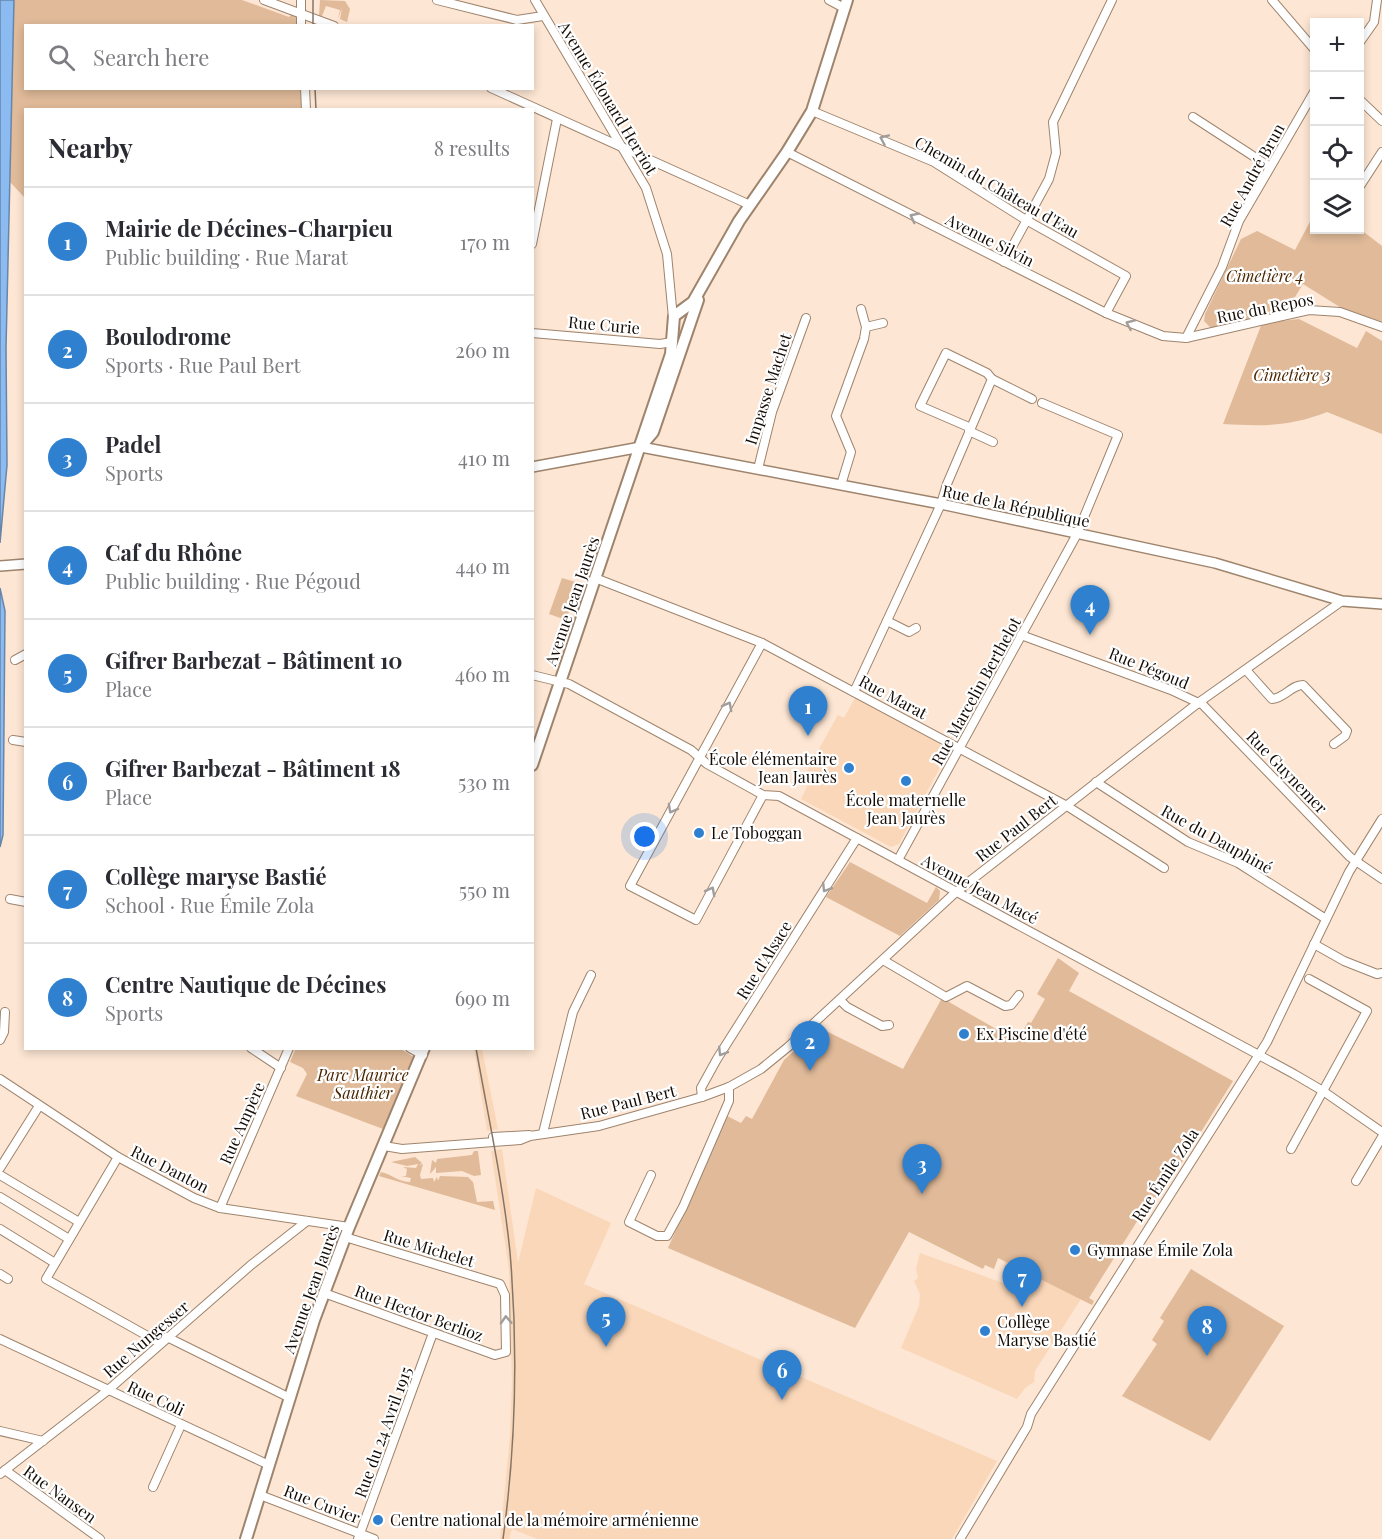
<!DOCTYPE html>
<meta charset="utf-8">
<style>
body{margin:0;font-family:"Playfair Display",serif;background:#f2f2f3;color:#2b2b33}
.controls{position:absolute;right:18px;top:18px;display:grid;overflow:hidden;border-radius:0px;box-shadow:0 3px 9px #0003}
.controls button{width:54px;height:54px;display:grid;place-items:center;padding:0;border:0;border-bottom:2px solid #e1e1e2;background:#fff;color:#2b2b33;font:30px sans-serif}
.you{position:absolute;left:645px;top:837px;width:21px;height:21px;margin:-15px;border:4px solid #fff;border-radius:50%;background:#1a73e8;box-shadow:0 0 0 9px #1a73e833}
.badge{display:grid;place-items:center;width:39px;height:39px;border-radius:50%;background:#3080d0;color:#fff;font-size:20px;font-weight:700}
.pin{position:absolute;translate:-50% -50px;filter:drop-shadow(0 2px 3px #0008)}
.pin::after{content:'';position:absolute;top:32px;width:21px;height:18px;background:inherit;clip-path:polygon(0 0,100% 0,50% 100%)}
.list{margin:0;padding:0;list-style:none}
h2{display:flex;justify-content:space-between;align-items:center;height:78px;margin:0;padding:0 24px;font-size:26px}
h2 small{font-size:20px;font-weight:400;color:#7c7c81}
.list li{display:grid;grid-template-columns:39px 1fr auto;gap:18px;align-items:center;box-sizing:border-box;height:108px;padding:0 24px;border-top:2px solid #e1e1e2}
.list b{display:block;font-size:22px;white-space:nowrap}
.list p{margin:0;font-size:20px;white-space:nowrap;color:#7c7c81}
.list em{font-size:20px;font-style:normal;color:#7c7c81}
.icon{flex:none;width:33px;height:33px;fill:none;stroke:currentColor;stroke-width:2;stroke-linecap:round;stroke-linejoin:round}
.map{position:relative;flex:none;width:1382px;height:1539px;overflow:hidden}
.search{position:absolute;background:#fff;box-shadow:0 3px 9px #0003;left:24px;top:24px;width:510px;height:66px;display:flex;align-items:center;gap:15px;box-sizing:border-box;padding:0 21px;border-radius:0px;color:#7c7c81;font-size:22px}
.panel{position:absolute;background:#fff;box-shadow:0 3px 9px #0003;left:24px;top:108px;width:510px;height:942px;border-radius:0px}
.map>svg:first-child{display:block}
.built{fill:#fad7b9}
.green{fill:#e0ba99}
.water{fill:#8bbbf1;stroke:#6786aa;stroke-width:1.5}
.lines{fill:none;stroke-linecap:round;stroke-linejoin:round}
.minor-casing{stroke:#9e846d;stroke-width:10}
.tertiary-casing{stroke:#9e846d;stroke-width:12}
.secondary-casing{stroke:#9e846d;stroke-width:14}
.minor{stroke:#fff;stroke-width:8}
.tertiary{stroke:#fff;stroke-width:9}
.secondary{stroke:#fff;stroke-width:10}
.tram{stroke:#857568;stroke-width:1.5}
.oneway{stroke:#a19d9b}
.poi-dot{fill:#3080d0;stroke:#fff;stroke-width:2}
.labels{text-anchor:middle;stroke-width:4.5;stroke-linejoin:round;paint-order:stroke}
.street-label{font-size:16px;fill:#140b04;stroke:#fff}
.park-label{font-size:16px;font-style:italic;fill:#4a2600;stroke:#fff}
.poi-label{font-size:16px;fill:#140b04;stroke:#fff;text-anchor:start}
</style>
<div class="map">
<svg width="1382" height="1539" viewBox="0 0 1382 1539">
<rect width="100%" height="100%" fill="#fde6d3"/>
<g class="built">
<polygon points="855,698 940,744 946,756 899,844 891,847 801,799 811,779 805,775 835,720 838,715 844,718"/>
<polygon points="474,1049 482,1049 498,1129 487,1131"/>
<polygon points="502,1149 518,1263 536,1188 611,1223 584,1284 997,1461 952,1539 537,1539 512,1529 509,1539 500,1539 510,1436 512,1382 509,1270 491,1151"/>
<polygon points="920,1253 1003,1283 1007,1269 1004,1268 1005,1261 1081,1299 1035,1371 1034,1382 1025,1388 1017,1399 901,1348 919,1306 920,1294 914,1281 918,1278 916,1269"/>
</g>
<g class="green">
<polygon points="14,0 242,0 289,17 292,13 297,15 296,26 26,26 26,88 300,89 302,109 26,110 25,198 10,182"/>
<polygon points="320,0 345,1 350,9 347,22 340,19 342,8 338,19 340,10 326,6 322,16 319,16"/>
<polygon points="1314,214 1314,230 1360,229 1382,246 1382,323 1343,309 1303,284 1287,310 1283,312 1211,328 1204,321 1205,314 1241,239 1257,231 1295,250"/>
<path d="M1299,319L1357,348L1366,331L1382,341V434L1327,412C1289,427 1262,426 1223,424L1262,323Z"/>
<polygon points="562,578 579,583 566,620 549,614"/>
<polygon points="850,862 927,903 936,887 940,891 939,900 900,936 826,897"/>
<polygon points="1058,958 1079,973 1069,991 1233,1081 1160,1197 1151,1199 1089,1298 1094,1301 1092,1305 998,1258 994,1269 985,1265 983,1269 909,1232 855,1328 668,1248 727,1116 741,1123 746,1116 752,1119 784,1060 820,1028 903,1069 942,998 1017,1041 1028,1022 1031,1023 1045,999 1037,994"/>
<polygon points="296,1048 401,1049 415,1058 383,1129 296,1096 307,1074 303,1068 290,1062"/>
<polygon points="474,1151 478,1151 481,1175 474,1176 462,1171 436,1173 436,1167 430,1174 432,1160 436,1163 437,1159 472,1155"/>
<path d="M415,1157L422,1163L419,1165L423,1164L420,1175L421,1179L433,1178L434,1182L437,1177L438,1181L440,1176L468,1177L473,1182L477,1202L493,1201L495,1210L379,1176L381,1172C393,1175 399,1182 410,1182L411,1178L401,1176H406L407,1169L403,1167L416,1168L418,1164L407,1166L391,1162Z"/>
<polygon points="1191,1269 1284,1326 1210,1441 1122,1396 1157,1344 1152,1340 1164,1321 1160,1318"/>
</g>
<g class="water">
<polygon points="0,0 14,0 6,348 7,465 0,543"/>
<polygon points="0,588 5,611 3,835 0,847"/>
</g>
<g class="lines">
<g class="minor-casing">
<g id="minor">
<polyline points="264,0 334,26"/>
<polyline points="437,0 517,20 543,16"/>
<polyline points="535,0 646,188 667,254 673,318"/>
<polyline points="829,0 844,8"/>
<polyline points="1272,0 1314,49"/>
<polyline points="301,26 301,0"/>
<polyline points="1360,42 1374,22 1377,0"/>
<polyline points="305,88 306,110"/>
<polyline points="491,88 750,205"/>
<polyline points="1360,100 1382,121"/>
<polyline points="812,111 934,162 1026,220 1126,276 1106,313"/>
<polyline points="1193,117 1270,167"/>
<polyline points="787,152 1106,313 1163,336 1186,338 1309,310 1340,312 1382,327"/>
<polyline points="1360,186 1382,152"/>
<polyline points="532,244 557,119"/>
<polyline points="1004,262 1049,179 1056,153 1053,122 1112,0"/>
<polyline points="866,327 883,323"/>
<polyline points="532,333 660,344 672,342"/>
<polyline points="1186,338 1222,267 1239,221 1314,92"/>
<polyline points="992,379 1032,399"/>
<polyline points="969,431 993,442"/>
<polyline points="758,469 772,412 806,318"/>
<polyline points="841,485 851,452 836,416 864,339 866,327 861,309"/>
<polyline points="595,578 762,643 1067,806 1164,868"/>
<polyline points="887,621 909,632 916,628"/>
<polyline points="1021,635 1171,690 1203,705 1350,857 1382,879"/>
<polyline points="762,643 630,886 696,920 763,795"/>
<polyline points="15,660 26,654"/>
<path d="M1246,670L1272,699C1285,698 1291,685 1303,685L1347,731L1345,736L1334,744"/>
<polyline points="532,675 569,684 691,750 707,764 763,795 779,796 1294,1074 1323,1091 1382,1132"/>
<polyline points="854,692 941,504 947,484 992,379 987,373 946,353 920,406 971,428"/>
<polyline points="13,740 26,742"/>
<polyline points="1096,782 1188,842 1238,863 1326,919"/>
<polyline points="898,860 1077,534 1118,435 1042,403"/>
<polyline points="10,899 26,902"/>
<polyline points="1314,944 1344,961 1377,974 1382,973"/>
<polyline points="883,960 946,997 967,986 1005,1006 1011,1005 1019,995"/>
<polyline points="840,1000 847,1007 882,1026 889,1025"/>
<polyline points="0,1040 4,1032 5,1012"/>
<polyline points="251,1048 281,1068"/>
<polyline points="410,1048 423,1055"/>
<polyline points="0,1079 118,1157 194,1198 220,1208 349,1227"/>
<polyline points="702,1097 701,1088 717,1059 857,838"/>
<polyline points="543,1133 573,1012 591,975"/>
<polyline points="493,1137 529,1135"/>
<polyline points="384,1146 402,1149 520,1140 530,1136 599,1126 702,1097 729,1087 761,1069 788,1047 956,892 1198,703 1342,601"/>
<polyline points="1291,1149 1367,1011 1309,979"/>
<polyline points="118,1157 46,1279 160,1343"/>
<polyline points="0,1168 39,1106"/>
<polyline points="0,1175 79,1222"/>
<polyline points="651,1175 629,1222 657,1236 667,1236 683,1207 729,1101 729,1087"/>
<polyline points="1356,1181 1382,1137"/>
<polyline points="0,1197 69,1239"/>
<polyline points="220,1208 289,1048"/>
<polyline points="0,1229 55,1263"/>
<polyline points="0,1274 8,1279"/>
<polyline points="324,1293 495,1355 506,1352 505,1295 500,1284 345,1237"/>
<polyline points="167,1337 290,1398"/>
<polyline points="0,1339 269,1465"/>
<polyline points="0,1431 43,1441"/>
<polyline points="5,1470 100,1539"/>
<polyline points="0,1474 107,1391 251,1265 307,1221"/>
<polyline points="153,1487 181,1425"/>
<polyline points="260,1495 374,1539"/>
<polyline points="358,1539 433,1333"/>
<polyline points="960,1539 1027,1427 1031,1414 1267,1042 1349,872 1382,819"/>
</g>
</g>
<g class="tertiary-casing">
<g id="tertiary">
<polyline points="532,467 641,447 941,504 1215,563 1342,601 1382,604"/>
<polyline points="0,566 26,564"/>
</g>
</g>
<g class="secondary-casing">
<g id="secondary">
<polyline points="642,445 653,432 698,300"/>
<polyline points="532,765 671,354 674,316 693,302 739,221 787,152 812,111 847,0"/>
<polyline points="246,1539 314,1320 349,1227 424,1048"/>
</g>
</g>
<use href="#minor" class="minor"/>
<use href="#tertiary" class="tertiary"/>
<use href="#secondary" class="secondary"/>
<g class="tram">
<polyline points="313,26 313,0"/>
<polyline points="315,88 316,110"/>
<path d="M476,1048C488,1116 503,1183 510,1252C518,1347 516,1444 503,1539"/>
</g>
</g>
<defs><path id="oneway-chevron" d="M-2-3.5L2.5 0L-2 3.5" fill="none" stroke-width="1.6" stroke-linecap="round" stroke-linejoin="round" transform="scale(1.5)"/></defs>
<g class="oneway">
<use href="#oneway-chevron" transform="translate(884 139) rotate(-156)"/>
<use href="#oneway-chevron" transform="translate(914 217) rotate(-153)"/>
<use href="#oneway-chevron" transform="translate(1130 324) rotate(-156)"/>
<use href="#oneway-chevron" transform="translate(728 706) rotate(-62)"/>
<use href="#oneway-chevron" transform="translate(672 809) rotate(119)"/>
<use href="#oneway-chevron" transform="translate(826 888) rotate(122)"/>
<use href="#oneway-chevron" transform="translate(711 891) rotate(-62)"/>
<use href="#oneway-chevron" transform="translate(722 1052) rotate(122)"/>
<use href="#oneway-chevron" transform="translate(506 1320) rotate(-93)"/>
</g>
<g class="poi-dot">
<circle cx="849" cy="768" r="6"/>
<circle cx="906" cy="781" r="6"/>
<circle cx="699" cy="833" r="6"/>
<circle cx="964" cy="1034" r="6"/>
<circle cx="1075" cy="1250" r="6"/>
<circle cx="985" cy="1331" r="6"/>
<circle cx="378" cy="1520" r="6"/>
</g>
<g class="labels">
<g class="street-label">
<text transform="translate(608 98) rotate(59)" y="6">Avenue Édouard Herriot</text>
<text transform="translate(1252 175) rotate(-61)" y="6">Rue André Brun</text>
<text transform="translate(997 187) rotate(30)" y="6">Chemin du Château d'Eau</text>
<text transform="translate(990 240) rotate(27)" y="6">Avenue Silvin</text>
<text transform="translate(1265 308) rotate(-11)" y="6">Rue du Repos</text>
<text transform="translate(604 325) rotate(5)" y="6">Rue Curie</text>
<text transform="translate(768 389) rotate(-72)" y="6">Impasse Machet</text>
<text transform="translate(1016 506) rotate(12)" y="6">Rue de la République</text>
<text transform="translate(572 601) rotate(-71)" y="6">Avenue Jean Jaurès</text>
<text transform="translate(1149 668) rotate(22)" y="6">Rue Pégoud</text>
<text transform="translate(976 691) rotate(-61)" y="6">Rue Marcelin Berthelot</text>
<text transform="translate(893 697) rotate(28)" y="6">Rue Marat</text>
<text transform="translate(1287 772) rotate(46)" y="6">Rue Guynemer</text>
<text transform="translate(1016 828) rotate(-38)" y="6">Rue Paul Bert</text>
<text transform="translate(1217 839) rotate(29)" y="6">Rue du Dauphiné</text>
<text transform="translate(980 889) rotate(28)" y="6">Avenue Jean Macé</text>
<text transform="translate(764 960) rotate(-58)" y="6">Rue d'Alsace</text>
<text transform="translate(628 1102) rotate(-14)" y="6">Rue Paul Bert</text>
<text transform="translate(242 1123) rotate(-66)" y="6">Rue Ampère</text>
<text transform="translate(170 1169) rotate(27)" y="6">Rue Danton</text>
<text transform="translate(1165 1175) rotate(-57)" y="6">Rue Émile Zola</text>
<text transform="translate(429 1248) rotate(17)" y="6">Rue Michelet</text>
<text transform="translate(311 1289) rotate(-70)" y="6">Avenue Jean Jaurès</text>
<text transform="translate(419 1313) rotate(20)" y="6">Rue Hector Berlioz</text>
<text transform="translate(146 1339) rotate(-41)" y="6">Rue Nungesser</text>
<text transform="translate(156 1398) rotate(25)" y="6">Rue Coli</text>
<text transform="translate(383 1432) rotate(-70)" y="6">Rue du 24 Avril 1915</text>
<text transform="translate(60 1494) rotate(36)" y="6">Rue Nansen</text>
<text transform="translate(322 1504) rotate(21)" y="6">Rue Cuvier</text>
</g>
<g class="park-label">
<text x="1265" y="282">Cimetière 4</text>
<text x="1292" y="381">Cimetière 3</text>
<text x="363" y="1081">Parc Maurice<tspan x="363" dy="18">Sauthier</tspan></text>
</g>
<g class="poi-label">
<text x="837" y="765" text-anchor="end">École élémentaire<tspan x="837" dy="18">Jean Jaurès</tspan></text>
<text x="906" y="806" text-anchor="middle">École maternelle<tspan x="906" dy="18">Jean Jaurès</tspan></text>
<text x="711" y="839">Le Toboggan</text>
<text x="976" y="1040">Ex Piscine d'été</text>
<text x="1087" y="1256">Gymnase Émile Zola</text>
<text x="997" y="1328">Collège<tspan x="997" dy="18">Maryse Bastié</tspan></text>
<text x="390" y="1526">Centre national de la mémoire arménienne</text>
</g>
</g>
</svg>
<div class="controls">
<button>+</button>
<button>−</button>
<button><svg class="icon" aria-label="locate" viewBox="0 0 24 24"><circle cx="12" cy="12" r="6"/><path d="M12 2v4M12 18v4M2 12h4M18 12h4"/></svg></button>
<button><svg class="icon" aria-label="layers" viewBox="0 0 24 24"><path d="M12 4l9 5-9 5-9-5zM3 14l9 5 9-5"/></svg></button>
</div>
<div class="you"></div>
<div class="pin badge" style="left:808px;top:736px">1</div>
<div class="pin badge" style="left:810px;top:1071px">2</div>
<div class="pin badge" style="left:922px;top:1194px">3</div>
<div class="pin badge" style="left:1090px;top:635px">4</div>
<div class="pin badge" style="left:606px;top:1347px">5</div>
<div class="pin badge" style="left:782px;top:1400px">6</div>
<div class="pin badge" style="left:1022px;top:1307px">7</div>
<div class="pin badge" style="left:1207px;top:1356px">8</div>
<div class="search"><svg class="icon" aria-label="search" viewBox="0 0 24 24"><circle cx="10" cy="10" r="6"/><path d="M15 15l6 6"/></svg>Search here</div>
<section class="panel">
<h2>Nearby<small>8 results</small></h2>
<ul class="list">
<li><span class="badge">1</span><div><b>Mairie de Décines-Charpieu</b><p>Public building · Rue Marat</p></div><em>170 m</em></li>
<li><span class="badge">2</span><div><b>Boulodrome</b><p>Sports · Rue Paul Bert</p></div><em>260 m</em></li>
<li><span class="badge">3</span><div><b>Padel</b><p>Sports</p></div><em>410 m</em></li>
<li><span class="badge">4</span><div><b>Caf du Rhône</b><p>Public building · Rue Pégoud</p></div><em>440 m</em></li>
<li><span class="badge">5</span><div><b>Gifrer Barbezat - Bâtiment 10</b><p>Place</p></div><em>460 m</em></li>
<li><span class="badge">6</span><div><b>Gifrer Barbezat - Bâtiment 18</b><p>Place</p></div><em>530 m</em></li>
<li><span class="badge">7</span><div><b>Collège maryse Bastié</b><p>School · Rue Émile Zola</p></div><em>550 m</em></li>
<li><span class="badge">8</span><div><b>Centre Nautique de Décines</b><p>Sports</p></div><em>690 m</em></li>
</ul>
</section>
</div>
